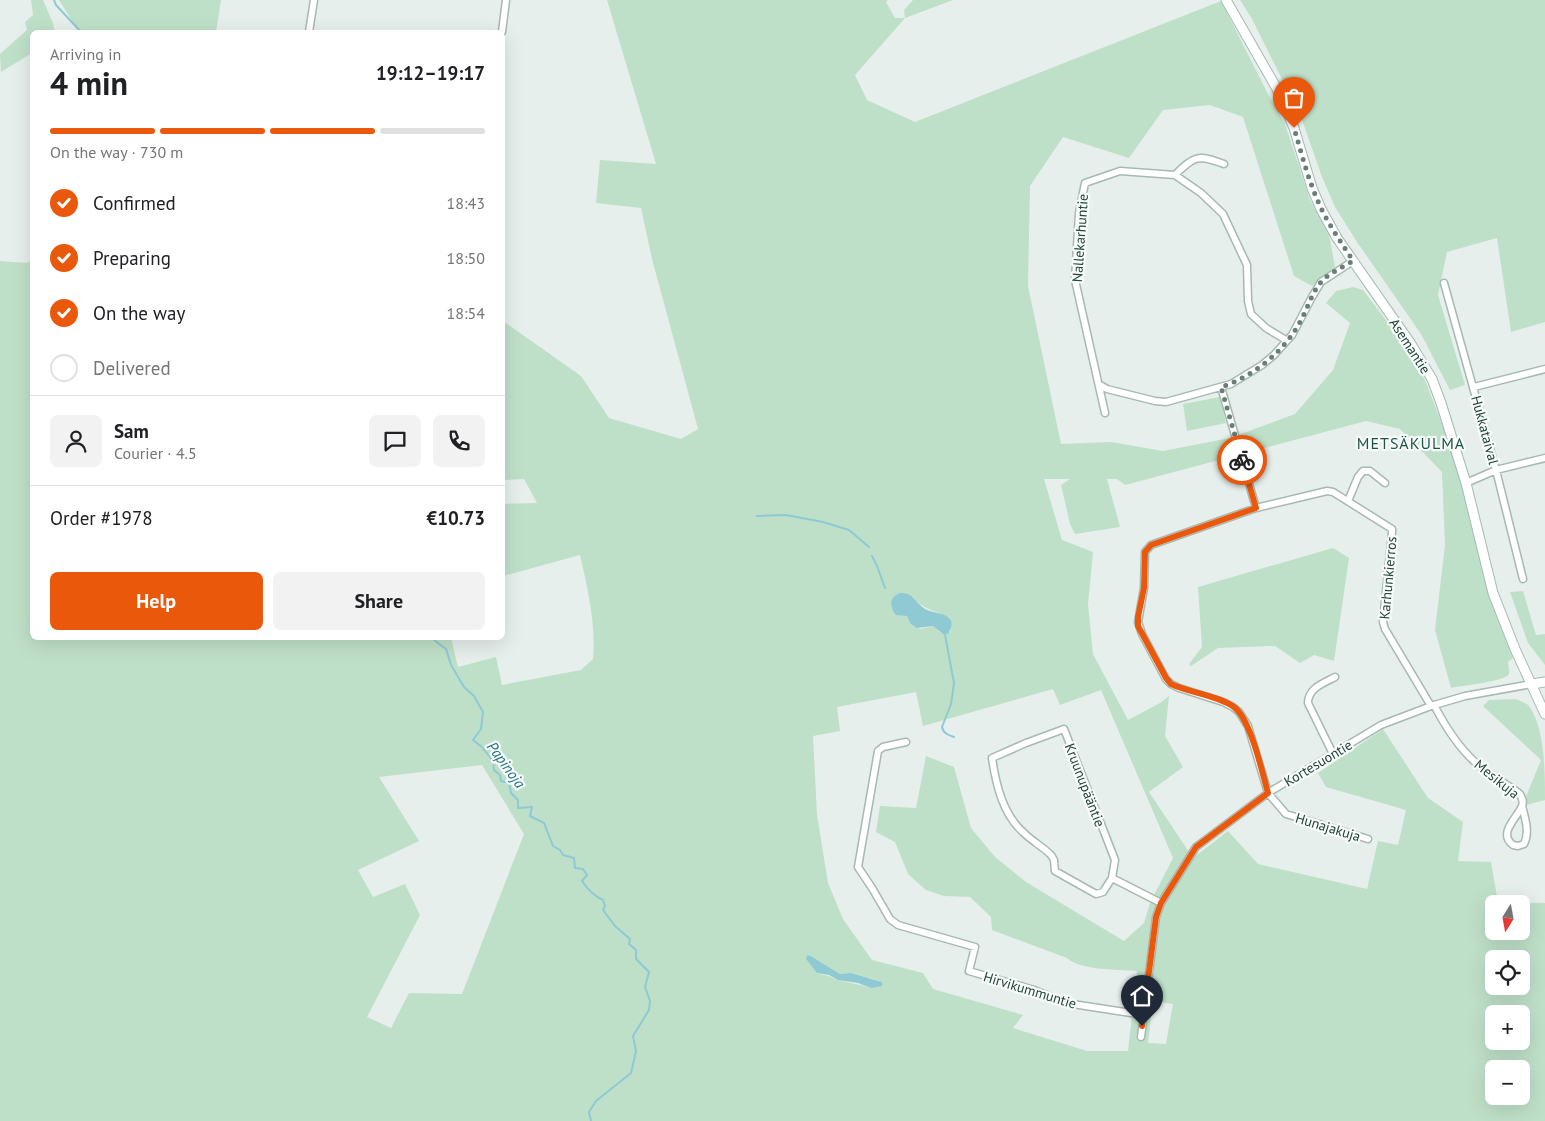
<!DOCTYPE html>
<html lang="en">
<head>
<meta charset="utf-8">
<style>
	:root { --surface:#fff; --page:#f2f2f2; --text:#202124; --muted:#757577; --line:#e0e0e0; --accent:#ea580c }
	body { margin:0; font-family:"PT Sans",sans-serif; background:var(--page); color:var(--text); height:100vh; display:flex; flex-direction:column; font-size:19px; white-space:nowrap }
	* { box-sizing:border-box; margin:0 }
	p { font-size:16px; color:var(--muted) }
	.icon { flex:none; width:28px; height:28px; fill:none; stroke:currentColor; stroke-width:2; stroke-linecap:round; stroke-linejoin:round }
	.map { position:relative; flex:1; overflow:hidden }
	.sheet { position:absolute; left:30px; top:30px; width:475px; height:610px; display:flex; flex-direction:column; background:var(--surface); border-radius:8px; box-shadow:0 5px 20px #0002 }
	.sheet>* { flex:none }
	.needle { width:32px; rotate:191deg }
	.tools { position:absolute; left:1485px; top:895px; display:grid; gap:10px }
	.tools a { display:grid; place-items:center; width:45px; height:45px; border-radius:8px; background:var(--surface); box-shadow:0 5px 20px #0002; font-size:25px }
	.pin { position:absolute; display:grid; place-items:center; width:42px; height:42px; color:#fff; margin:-51px -21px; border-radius:50% 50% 50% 0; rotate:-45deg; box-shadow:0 0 5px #0007 }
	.pin .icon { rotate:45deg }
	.courier { position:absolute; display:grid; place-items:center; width:50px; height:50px; margin:-25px; border:4px solid #ea580c; border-radius:50%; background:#fff; color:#222; box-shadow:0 1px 6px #0007 }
	.summary em { font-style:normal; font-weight:600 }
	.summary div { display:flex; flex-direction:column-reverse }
	.summary { display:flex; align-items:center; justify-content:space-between; height:85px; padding:0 20px }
	h1 { font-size:32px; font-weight:600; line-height:38px }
	.bar { display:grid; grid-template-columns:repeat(4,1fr); gap:8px 5px; align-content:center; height:60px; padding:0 20px }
	.bar i { height:6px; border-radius:4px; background:var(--line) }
	.bar .selected { background:var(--accent) }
	.bar p { grid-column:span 4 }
	.line { display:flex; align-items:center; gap:12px; padding:0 20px; border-top:1px solid var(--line) }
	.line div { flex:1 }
	.round { display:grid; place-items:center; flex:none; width:52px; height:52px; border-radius:8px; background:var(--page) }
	ol { padding:0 20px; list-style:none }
	li { display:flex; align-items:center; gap:15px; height:55px }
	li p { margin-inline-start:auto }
	li .icon { padding:5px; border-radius:50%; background:var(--accent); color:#fff; stroke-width:4 }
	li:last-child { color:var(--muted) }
	li i { width:28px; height:28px; border:2px solid var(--line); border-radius:50% }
	.action { display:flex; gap:10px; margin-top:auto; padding:10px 20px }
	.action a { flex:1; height:58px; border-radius:8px; background:var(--accent); color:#fff; font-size:20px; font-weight:600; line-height:58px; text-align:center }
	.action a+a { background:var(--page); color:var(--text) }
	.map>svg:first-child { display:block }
</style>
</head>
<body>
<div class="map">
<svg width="1545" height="1121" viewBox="0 0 1545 1121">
	<rect width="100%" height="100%" fill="#e6efeb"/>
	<path fill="#bfe0c8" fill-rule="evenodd" d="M 31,0 L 43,0 L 53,23 L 55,32 L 32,32 L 32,53 L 1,72 L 0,54 L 27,30 L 25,22 L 33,15 Z
		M 59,0 L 221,0 L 216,32 L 79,32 Z
		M 607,0 L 888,0 L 886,2 L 895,18 L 905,18 L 904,10 L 913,0 L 953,0 L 905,18 L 855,75 L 867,100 L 915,122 L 1221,1 L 1269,96 L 1285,124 L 1310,200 L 1329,234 L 1335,267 L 1312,286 L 1294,276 L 1243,117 L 1210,105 L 1163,110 L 1129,158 L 1063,137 L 1030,186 L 1028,286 L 1061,444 L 1111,442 L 1163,451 L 1230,438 L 1295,414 L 1333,370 L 1350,323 L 1326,303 L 1336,291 L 1353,287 L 1363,290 L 1395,332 L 1425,380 L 1443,427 L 1459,474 L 1488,590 L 1513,658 L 1508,662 C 1508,665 1510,671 1509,674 C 1507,681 1460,686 1451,688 L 1435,630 L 1445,545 L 1442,472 L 1400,429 L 1366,421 L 1125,485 L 1117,479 L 1107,479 L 1120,527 L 1075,534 L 1070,524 L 1061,485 L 1070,479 L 1044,479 L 1062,540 L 1093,552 L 1088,604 L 1093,654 L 1128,720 L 1160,703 L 1169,696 L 1165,736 L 1183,767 L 1149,792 L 1193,858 L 1228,831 L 1258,864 L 1367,889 L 1378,841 L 1398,845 L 1406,810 L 1326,787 L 1318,773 L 1383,729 L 1428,798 L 1463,822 L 1458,861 L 1491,862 L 1498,902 L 1545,903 L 1545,1121 L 0,1121 L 0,261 L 27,263 L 32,260 L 32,638 L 451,638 L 458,667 L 496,657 L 502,685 L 581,670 L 593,659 C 596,624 588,590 580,555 L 503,576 L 503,504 L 537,503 L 524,479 L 503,480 L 503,321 L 581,376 L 609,418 L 681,439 L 698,429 L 652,259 L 641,208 L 596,203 L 600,160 L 656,164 ZM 913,597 C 925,611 935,610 950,618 L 951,623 L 950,632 L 941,633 L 933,626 L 920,629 L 909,621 L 908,617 L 892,609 L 891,603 ZM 1053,689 L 1060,705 L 1101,690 L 1173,858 L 1150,903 L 1144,923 L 1124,941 L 1026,882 L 995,857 L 971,828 L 954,767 L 926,756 L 916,808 L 880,806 L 876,832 L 895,842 L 908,874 L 926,890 L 944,896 L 970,897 L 991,917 L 992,930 L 1067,958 C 1081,971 1118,969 1137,971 L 1128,1051 L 1087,1051 L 1013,1028 L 1023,1015 L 933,989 L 923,973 L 872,960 L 843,919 L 828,883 L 817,815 L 813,736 L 840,731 L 837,707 L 916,692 L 923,726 ZM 482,765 L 524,834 L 462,994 L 409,993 L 391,1028 L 367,1017 L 420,915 L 405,884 L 373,897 L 358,870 L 419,841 L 379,777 ZM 1494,904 L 1521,904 L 1521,931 L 1494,931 ZM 807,955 L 811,956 L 840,974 L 851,973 L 880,981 L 871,988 C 860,984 849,983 838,980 C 831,977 827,975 819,974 L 806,959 ZM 1494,959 L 1521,959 L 1521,986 L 1494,986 ZM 1153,1001 L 1173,1004 L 1166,1044 L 1148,1043 ZM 1494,1014 L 1521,1014 L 1521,1041 L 1494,1041 ZM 1494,1069 L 1521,1069 L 1521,1096 L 1494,1096 Z
		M 1240,0 L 1545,0 L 1545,322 L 1511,332 L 1497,238 L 1447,252 L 1438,295 L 1465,385 L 1450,390 L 1421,334 L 1357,242 L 1335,207 L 1322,177 L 1301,117 L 1252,19 Z
		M 1220,397 L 1226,423 L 1187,431 L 1183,404 Z
		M 1333,548 L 1349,558 L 1334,661 L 1314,655 L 1300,663 L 1275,646 L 1218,648 L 1191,666 L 1189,664 L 1202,647 L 1198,587 Z
		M 1523,591 L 1536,635 L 1545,634 L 1545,665 L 1528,643 L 1510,592 Z
		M 1516,699 C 1520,701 1527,703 1530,707 C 1545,731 1545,771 1545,800 L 1522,806 L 1541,760 L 1483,706 L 1489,700 Z"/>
	<path fill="#8ec9d4" d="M 900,593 C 913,592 915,602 925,609 C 936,615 961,612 948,634 L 943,634 L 933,626 L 917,628 L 910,623 L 907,616 L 896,615 C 889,607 889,597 900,593 Z
		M 807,955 L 811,956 L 840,974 L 851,973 L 882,982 L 882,986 L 871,988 L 858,983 L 838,980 L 829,975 L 817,973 L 806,959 Z"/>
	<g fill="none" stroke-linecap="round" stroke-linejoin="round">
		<path stroke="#8ec9d4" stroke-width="2" d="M 54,0 L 56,5 L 81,32
			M 757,516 L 786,515 L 823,522 L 849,530 L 869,547
			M 872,556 L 877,566 L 885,588
			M 945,635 L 954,683 L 951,704 L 942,727 C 943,733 948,735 954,737
			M 434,638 L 434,640 L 446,649 L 451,665 L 464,687 L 474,696 L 483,712 L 481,729 L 473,740 L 482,747 L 493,761 L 494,770 L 500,775 L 501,781 L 509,783 L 511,793 L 518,800 L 518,808 L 532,807 L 530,816 L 544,823 L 553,846 L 560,850 L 563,855 L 574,858 L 575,868 L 583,869 L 587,875 L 582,881 C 588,890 594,896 603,900 L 605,906 L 603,910 L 615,926 L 630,939 L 629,944 L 636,950 L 636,959 L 649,972 L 645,987 L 650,1001 L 649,1010 L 633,1036 L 636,1051 L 631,1073 L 596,1101 L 589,1112 L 591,1121"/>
		<defs>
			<path id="minor" d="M 309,32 L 314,0
				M 502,32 L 506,0
				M 1175,175 C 1194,156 1198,154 1224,164
				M 1444,283 L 1496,470 L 1523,579
				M 1100,385 L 1107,389 L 1155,401 L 1166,402 L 1231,384 L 1262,365 L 1274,355 L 1292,335 L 1312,297 L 1321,282 L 1353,261
				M 1221,387 L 1256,508
				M 1474,387 L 1545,369
				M 1105,413 L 1075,280 L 1079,213 L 1085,183 L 1120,171 L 1175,175 L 1201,193 L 1223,214 L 1247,265 L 1248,301 L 1251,314 L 1266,328 L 1286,340
				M 1466,483 L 1496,470 L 1545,458
				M 1348,501 L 1358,477 L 1363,471 L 1370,471 L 1385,483
				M 1434,705 C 1445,726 1457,746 1475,762 C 1488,775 1506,783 1520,794 C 1522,798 1524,802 1522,806 C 1518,817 1497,833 1513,845 L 1518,846 L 1524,844 C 1530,832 1525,818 1522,806
				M 906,742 L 883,747 L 878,751 L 858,867 L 872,888 L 890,919 L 898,925 L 975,947 L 969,971 L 1034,990 L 1066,1003 L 1144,1015
				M 1333,754 L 1308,703 C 1308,688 1324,683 1335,677
				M 1368,839 L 1286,814 L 1268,793 L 1248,726 L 1239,712 L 1233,707 L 1223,702 L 1179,688 L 1171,684 L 1166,679 L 1142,634 L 1138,622 L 1144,588 L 1145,552 L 1151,545 L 1256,508 L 1327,491 L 1333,492 L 1392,529 L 1392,533 L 1383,622 L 1385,629 L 1431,706
				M 1112,878 L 1103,892 L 1096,894 L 1055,871 L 1054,860 L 1051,855 C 1043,847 1032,841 1024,833 C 1003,815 996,785 992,758 L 1026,743 L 1064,729 L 1115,860 L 1112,878 L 1161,903
				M 1141,1037 L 1156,917 L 1161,903 L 1196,847 L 1268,793 L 1381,725 L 1431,706 L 1465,696 L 1532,684"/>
			<path id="secondary" d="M 1226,0 L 1277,89 L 1294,128 L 1312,188 L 1321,209 L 1337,238 L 1411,344 L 1432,379 L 1441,403 L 1466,483 L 1493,593 L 1515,649 L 1545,714
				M 1532,684 L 1545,682"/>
		</defs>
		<use href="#minor" stroke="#a8b8b2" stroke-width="9"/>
		<use href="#secondary" stroke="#a4bbb3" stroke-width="11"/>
		<use href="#minor" stroke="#fff" stroke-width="6"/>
		<use href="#secondary" stroke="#fff" stroke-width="9"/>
	</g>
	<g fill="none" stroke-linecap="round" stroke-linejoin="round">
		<path stroke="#687f78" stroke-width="5" stroke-dasharray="0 9" d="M 1242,460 L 1221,387 C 1253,377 1286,350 1301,320 C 1308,307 1312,293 1321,282 C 1329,273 1343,267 1353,261 C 1342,243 1330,227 1321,208 C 1309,183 1302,155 1294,128"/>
		<path stroke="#ea580c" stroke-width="6" d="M 1142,1026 L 1156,917 L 1161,903 L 1196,847 L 1268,793 C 1262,772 1251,720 1234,707 C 1217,695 1190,693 1171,684 L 1166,678 L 1138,626 L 1138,617 L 1144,588 L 1145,552 L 1151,545 L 1256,508 L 1242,460"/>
	</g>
	<g text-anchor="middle" stroke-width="4.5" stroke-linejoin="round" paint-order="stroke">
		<g font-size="14" fill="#24423a" stroke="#f7fbf9">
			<text transform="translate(1080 238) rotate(-86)" y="5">Nallekarhuntie</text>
			<text transform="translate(1410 346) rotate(57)" y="5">Asemantie</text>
			<text transform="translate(1485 430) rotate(75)" y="5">Hukkataival</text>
			<text transform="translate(1388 578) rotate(-85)" y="5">Karhunkierros</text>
			<text transform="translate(1318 763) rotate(-31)" y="5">Kortesuontie</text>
			<text transform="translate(1497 779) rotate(39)" y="5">Mesikuja</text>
			<text transform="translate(1085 785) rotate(69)" y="5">Kruunupääntie</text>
			<text transform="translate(1328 827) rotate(17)" y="5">Hunajakuja</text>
			<text transform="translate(1030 990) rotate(17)" y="5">Hirvikummuntie</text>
		</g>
		<g font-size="15" font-style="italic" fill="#1c6f80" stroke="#f7fbf9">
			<text transform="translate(506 765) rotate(54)" y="5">Papinoja</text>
		</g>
		<g font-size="16" letter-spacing="1" fill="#1f5548" stroke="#f7fbf9">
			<text x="1411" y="449">METSÄKULMA</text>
		</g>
	</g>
</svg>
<div class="tools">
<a><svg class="needle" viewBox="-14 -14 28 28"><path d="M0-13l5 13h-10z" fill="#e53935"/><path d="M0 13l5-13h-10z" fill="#757577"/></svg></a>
<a><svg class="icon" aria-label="locate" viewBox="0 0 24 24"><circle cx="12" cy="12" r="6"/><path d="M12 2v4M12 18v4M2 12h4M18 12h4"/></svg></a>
<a>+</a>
<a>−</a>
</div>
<div class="pin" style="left:1294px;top:128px;background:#ea580c"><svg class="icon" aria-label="bag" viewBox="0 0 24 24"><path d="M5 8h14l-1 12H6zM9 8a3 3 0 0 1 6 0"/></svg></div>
<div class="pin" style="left:1142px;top:1026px;background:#1f2937"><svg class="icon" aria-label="home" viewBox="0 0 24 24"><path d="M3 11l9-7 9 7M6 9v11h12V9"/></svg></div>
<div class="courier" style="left:1242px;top:460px"><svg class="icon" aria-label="bike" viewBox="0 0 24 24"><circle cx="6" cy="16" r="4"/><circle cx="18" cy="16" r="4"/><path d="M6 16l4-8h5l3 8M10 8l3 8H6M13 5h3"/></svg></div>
<section class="sheet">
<div class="summary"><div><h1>4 min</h1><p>Arriving in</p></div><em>19:12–19:17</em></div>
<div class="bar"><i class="selected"></i><i class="selected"></i><i class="selected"></i><i></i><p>On the way · 730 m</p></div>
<ol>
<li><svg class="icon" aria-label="check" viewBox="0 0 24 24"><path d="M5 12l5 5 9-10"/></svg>Confirmed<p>18:43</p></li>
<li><svg class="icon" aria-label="check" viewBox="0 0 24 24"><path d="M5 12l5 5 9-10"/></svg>Preparing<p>18:50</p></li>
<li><svg class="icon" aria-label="check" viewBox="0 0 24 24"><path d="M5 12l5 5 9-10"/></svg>On the way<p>18:54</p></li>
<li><i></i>Delivered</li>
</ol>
<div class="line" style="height:90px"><a class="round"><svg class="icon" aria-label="person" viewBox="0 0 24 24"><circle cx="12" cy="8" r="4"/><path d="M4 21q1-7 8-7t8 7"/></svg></a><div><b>Sam</b><p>Courier · 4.5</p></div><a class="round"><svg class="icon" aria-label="chat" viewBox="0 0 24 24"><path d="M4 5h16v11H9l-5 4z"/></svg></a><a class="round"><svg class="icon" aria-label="phone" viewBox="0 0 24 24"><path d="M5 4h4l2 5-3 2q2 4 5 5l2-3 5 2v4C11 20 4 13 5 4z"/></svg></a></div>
<div class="line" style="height:65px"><div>Order #1978</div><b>€10.73</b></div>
<div class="action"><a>Help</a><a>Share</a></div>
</section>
</div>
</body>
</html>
